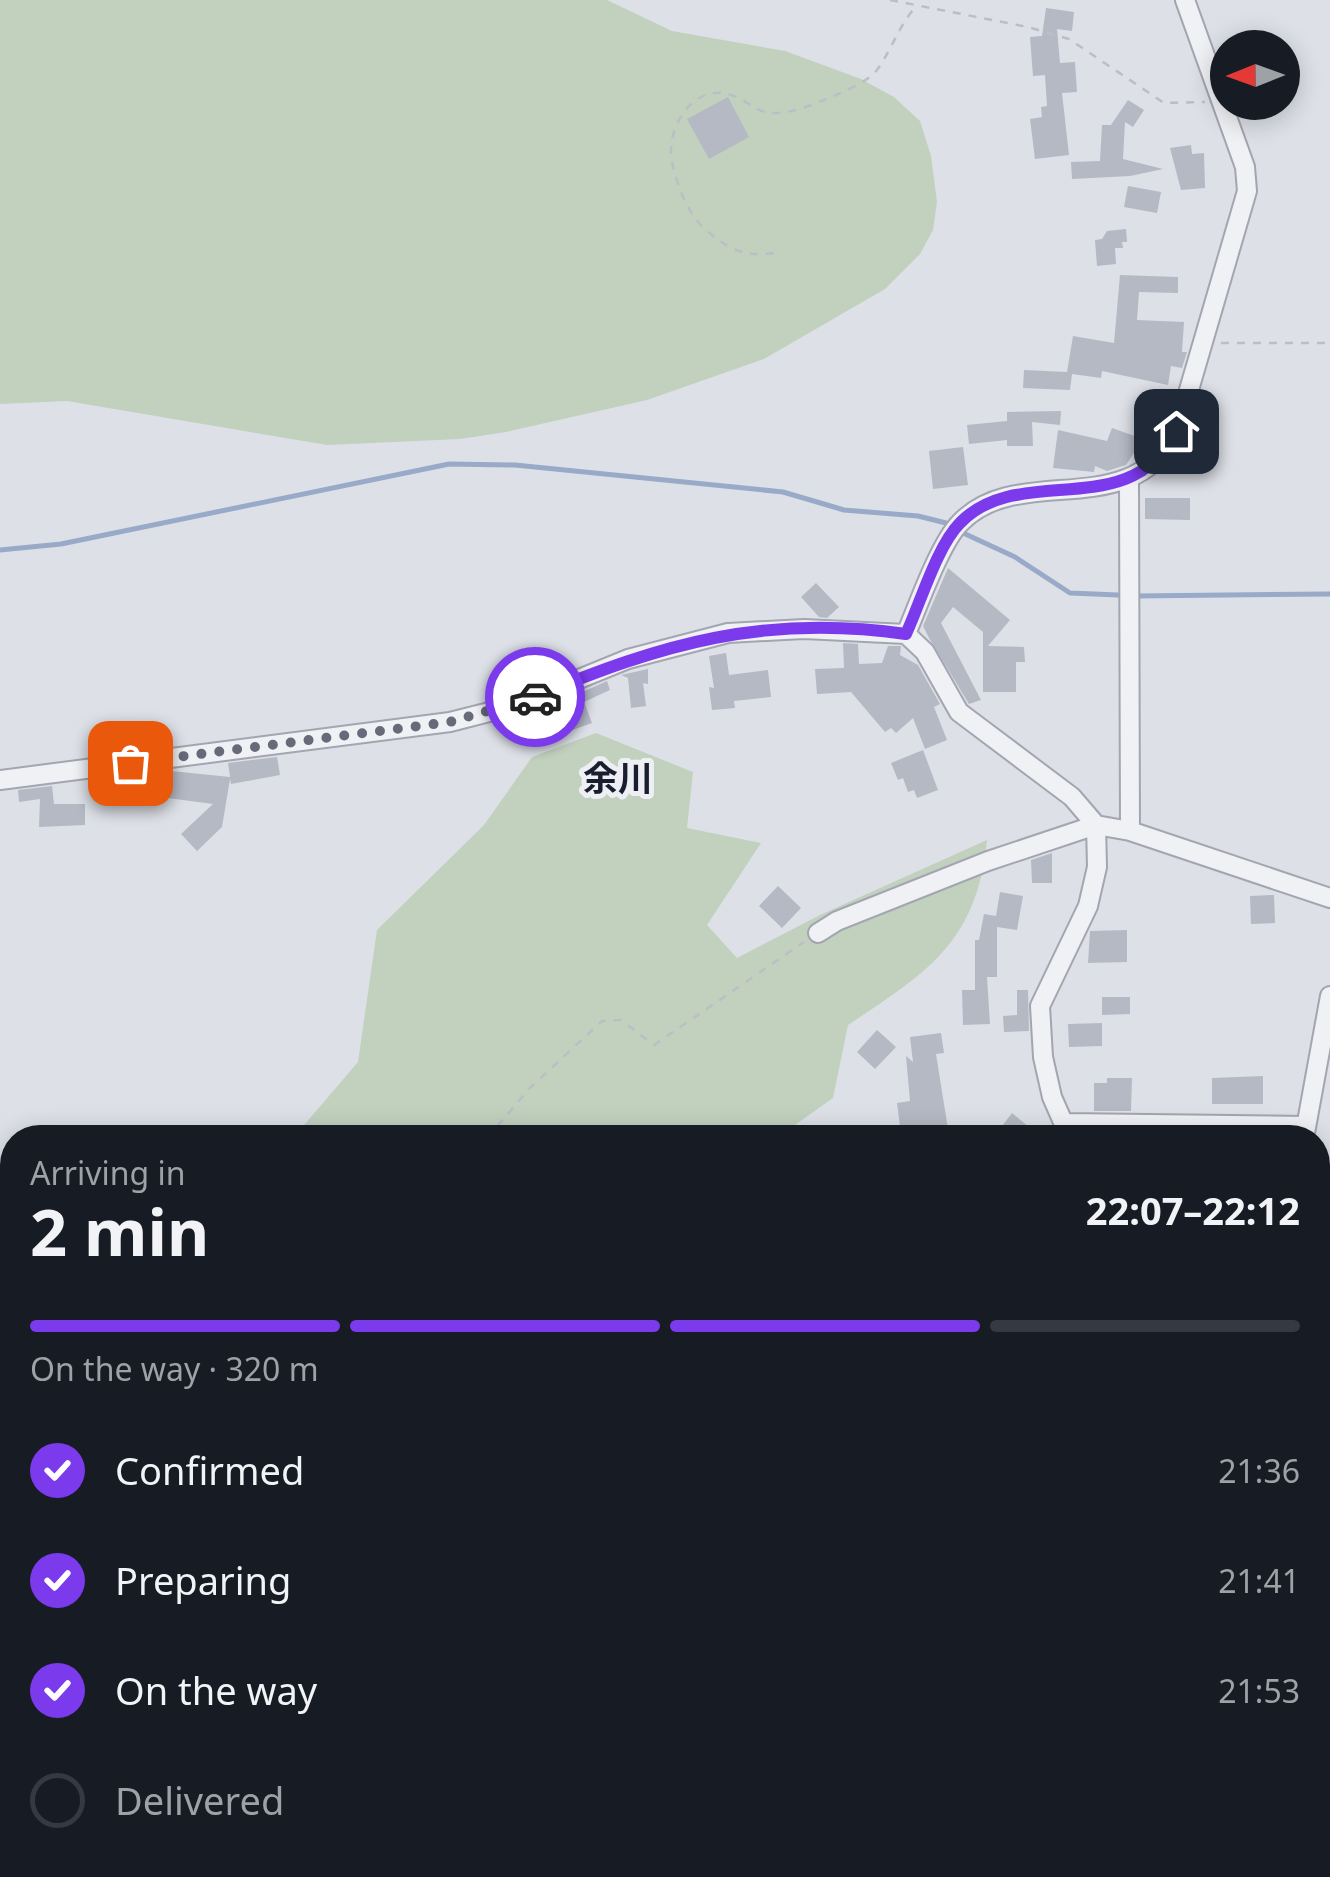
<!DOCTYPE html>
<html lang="en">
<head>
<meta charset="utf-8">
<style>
	:root { --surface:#171b24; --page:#242831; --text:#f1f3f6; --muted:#9ea1a6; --line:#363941; --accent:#7c3aed }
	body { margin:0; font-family:"Noto Sans","Noto Sans JP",sans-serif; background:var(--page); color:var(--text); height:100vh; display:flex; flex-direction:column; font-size:38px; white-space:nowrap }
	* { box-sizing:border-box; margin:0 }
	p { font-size:32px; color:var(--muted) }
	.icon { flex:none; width:55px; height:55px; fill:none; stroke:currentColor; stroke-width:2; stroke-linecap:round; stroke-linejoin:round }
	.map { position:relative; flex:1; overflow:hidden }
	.sheet { position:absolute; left:0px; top:1125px; width:1330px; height:752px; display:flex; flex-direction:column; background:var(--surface); border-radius:40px 40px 0 0; box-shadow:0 5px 25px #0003 }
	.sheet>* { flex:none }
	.needle { width:65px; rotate:269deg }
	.tools { position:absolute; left:1210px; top:30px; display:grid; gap:20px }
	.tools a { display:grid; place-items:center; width:90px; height:90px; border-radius:50%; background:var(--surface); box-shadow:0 5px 25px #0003; font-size:50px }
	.pin { position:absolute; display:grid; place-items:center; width:85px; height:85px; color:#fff; margin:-42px; border-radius:20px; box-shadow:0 5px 15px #0006 }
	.courier { position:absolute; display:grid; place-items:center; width:100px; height:100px; margin:-50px; border:8px solid #7c3aed; border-radius:50%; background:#fff; color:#222; box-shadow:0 2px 12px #0007 }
	.head em { font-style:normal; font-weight:700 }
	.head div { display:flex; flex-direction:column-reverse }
	.head { display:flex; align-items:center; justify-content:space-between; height:170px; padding:0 30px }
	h1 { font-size:65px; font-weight:700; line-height:75px }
	.bar { display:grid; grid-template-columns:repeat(4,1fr); gap:15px 10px; align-content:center; height:120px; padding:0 30px }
	.bar i { height:12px; border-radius:8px; background:var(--line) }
	.bar .active { background:var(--accent) }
	.bar p { grid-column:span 4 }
	ol { padding:0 30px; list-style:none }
	li { display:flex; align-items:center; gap:30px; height:110px }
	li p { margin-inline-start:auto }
	li .icon { padding:10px; border-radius:50%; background:var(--accent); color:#fff; stroke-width:4 }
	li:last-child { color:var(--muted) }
	li i { width:55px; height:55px; border:5px solid var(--line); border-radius:50% }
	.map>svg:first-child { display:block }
</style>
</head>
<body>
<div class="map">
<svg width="1330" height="1877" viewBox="0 0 1330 1877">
	<rect width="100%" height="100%" fill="#dde0e7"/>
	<path fill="#c1d1be" d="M 0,0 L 607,0 L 672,31 L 785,51 L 861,79 L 894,97 L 920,121 L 931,156 L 937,202 L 933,230 L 920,254 L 885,289 L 764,359 L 647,400 L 506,432 L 460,439 L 327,445 L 67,401 L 0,404 Z
		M 596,733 L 693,772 L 687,828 L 761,843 L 707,925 L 737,958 L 820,915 L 987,840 C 977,942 928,972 848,1025 L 833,1098 L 778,1137 L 293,1138 L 358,1062 L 377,930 L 484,825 L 532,757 Z
		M 12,1369 L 12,1671 L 0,1655 L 0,1372 Z
		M 1318,1815 L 1330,1817 L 1330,1877 L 1082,1877 L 1110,1865 L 1318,1865 Z
		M 499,1865 L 883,1865 L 893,1877 L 486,1877 Z"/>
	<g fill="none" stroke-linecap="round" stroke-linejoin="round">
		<path stroke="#98aac8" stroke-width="5" d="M 961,532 L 1015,557 L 1070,593 L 1118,595
			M 0,550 L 61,544 L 449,464 L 515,465 L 783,492 L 844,510 L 918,516 L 946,523
			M 1135,596 L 1330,594"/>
	</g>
	<path fill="#b4b9c4" d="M 1046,8 L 1074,12 L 1072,31 L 1057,29 L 1060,63 L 1075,62 L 1077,92 L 1062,93 L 1069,155 L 1035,159 L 1030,119 L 1042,117 L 1041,107 L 1047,106 L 1045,75 L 1033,76 L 1030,37 L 1042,36 Z
		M 728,97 L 749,137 L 709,159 L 687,119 Z
		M 1128,100 L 1144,110 L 1133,127 L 1125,122 L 1123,159 L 1163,169 L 1130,176 L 1072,179 L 1071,162 L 1100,161 L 1102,125 L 1111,125 Z
		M 1191,145 L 1192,154 L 1204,153 L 1205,188 L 1181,190 L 1170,148 Z
		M 1128,186 L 1161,192 L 1157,213 L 1124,207 Z
		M 1126,229 L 1127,242 L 1122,242 L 1123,248 L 1115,248 L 1116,264 L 1097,266 L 1095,240 L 1102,239 L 1107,231 Z
		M 1120,275 L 1178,277 L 1178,293 L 1139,292 L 1137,320 L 1184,322 L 1182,352 L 1187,352 L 1182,368 L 1171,366 L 1168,385 L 1102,371 L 1101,378 L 1072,374 L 1070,390 L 1023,388 L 1024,370 L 1067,372 L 1073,336 L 1114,343 Z
		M 1061,411 L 1060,425 L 1032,422 L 1033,446 L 1007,446 L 1007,440 L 969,444 L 967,425 L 1007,421 L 1007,412 Z
		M 1112,428 L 1143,439 L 1126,465 L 1107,471 L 1095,466 L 1094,472 L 1053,468 L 1058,430 L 1107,441 Z
		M 963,447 L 968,485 L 933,489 L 929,451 Z
		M 1145,498 L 1190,498 L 1190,520 L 1145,519 Z
		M 948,568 L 1010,620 L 988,646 L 1024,647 L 1025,662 L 1016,662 L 1016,692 L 983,692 L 983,632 L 953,607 L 941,623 L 981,700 L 969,704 L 929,638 L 923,626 Z
		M 816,583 L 839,607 L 827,618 L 819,617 L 801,597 Z
		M 843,643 L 858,644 L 859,664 L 882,663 L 888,646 L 901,646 L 900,655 L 918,665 L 940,704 L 934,707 L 947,740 L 925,749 L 913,718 L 896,733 L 891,728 L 885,732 L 851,692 L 817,694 L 815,669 L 844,668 Z
		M 726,653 L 729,675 L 768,670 L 771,697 L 734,701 L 735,708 L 712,710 L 709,687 L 714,688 L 709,656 Z
		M 648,669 L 648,684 L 643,683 L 646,706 L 631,708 L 628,678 L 621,675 Z
		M 607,681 L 610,690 L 584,702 L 592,723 L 567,732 L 561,716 L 555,718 L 551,706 Z
		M 923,750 L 938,790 L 917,798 L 914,790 L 908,792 L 903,778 L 898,780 L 891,763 Z
		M 277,757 L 280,775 L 231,784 L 230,779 L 222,827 L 197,851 L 181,834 L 213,804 L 168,798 L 171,771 L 230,777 L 228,763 Z
		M 52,786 L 54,804 L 85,804 L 85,825 L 39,827 L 40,799 L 19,802 L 18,790 Z
		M 1052,853 L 1052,883 L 1032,883 L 1031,860 Z
		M 778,886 L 801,908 L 782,928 L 759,906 Z
		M 1000,892 L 1023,896 L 1017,930 L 997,927 L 997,977 L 987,977 L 990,1024 L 963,1025 L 962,990 L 975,990 L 975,940 L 979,940 L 984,914 L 996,916 Z
		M 1274,895 L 1275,923 L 1251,924 L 1250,896 Z
		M 1127,930 L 1127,962 L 1088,963 L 1090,931 Z
		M 1017,990 L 1028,990 L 1029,1031 L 1004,1032 L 1003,1016 L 1017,1015 Z
		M 1102,997 L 1130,997 L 1130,1014 L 1102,1015 Z
		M 1102,1023 L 1102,1046 L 1069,1047 L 1068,1024 Z
		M 877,1030 L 896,1047 L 875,1069 L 857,1052 Z
		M 941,1033 L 944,1053 L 936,1054 L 948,1129 L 911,1135 L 909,1125 L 900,1126 L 897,1103 L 910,1101 L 906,1056 L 913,1062 L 910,1037 Z
		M 1263,1076 L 1263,1104 L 1212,1104 L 1212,1078 Z
		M 1107,1078 L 1132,1078 L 1131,1111 L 1094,1111 L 1094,1083 L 1107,1083 Z
		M 1012,1113 L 1042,1138 L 993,1138 Z
		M 1318,1570 L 1330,1598 L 1330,1626 L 1318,1632 Z"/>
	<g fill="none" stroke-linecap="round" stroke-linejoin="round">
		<defs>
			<path id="minor" d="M 1129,480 L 1130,831
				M 906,634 C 918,606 940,543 960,523 C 1019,461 1131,525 1177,431 L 1247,191 L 1245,167 L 1185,0
				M 0,780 L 450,722 L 513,706 L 628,659 L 728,633 L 804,629 L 906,634 L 925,652 L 959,712 L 1072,797 L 1096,825 L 1097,867 L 1088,906 L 1040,1006 L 1043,1057 L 1052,1097 L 1070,1138
				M 818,933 L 837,921 L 988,861 L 1096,825 L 1130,831 L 1330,898
				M 1064,1123 L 1306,1126
				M 1305,1133 L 1330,996
				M 1318,1388 L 1330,1390
				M 1318,1555 L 1330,1554
				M 935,1865 L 939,1877
				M 1009,1877 L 1013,1865"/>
		</defs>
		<use href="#minor" stroke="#a3a6b1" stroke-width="22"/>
		<path stroke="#bcbec5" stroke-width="2.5" stroke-dasharray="8 8" stroke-linecap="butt" d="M 890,0 L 1028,27 L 1069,39 L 1164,103 L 1205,102
			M 774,253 C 743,257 728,249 705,229 C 687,213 677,185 672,162 C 665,130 692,82 731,95 C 743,98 753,109 765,112 C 783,116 808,107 824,100 C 839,94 868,82 877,70 C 892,49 898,27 917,5
			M 1221,343 L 1330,343
			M 487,1138 L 530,1088 L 602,1021 L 621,1020 L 654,1045 L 804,942
			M 0,1621 L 12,1610
			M 165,1877 L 166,1865"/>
		<use href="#minor" stroke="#f0f1f5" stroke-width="18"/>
	</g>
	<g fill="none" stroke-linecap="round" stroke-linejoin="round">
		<path stroke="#676b79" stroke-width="10" stroke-dasharray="0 18" d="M 130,763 L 450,722 L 535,697"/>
		<path stroke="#7c3aed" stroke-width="12" d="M 535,697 C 663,643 765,614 906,634 C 920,604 937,546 960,523 C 1019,461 1131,525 1176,431"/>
	</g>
	<g text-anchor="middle" stroke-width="10" stroke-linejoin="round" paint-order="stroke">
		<g font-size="35" font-weight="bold" fill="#191e2e" stroke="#edeff5">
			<text x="618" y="791">余川</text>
		</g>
	</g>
</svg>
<div class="tools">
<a><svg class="needle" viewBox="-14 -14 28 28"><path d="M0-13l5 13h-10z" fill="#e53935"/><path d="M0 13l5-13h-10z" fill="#9ea1a6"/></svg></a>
</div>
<div class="pin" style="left:130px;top:763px;background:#ea580c"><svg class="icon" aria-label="bag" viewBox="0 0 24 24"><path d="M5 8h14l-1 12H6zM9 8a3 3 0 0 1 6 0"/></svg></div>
<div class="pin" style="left:1176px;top:431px;background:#1f2937"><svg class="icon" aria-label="home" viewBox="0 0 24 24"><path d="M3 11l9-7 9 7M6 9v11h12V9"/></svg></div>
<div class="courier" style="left:535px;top:697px"><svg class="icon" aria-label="car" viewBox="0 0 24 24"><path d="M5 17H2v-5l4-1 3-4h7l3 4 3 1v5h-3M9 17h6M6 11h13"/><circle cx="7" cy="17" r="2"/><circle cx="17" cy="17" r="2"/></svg></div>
<section class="sheet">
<div class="head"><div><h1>2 min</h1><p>Arriving in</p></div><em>22:07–22:12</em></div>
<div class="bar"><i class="active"></i><i class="active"></i><i class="active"></i><i></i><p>On the way · 320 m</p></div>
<ol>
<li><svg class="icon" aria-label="check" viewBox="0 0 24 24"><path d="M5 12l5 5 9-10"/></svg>Confirmed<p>21:36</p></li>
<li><svg class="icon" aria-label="check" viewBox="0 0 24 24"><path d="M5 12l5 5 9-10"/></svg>Preparing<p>21:41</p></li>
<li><svg class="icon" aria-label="check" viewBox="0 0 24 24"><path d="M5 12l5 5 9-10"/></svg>On the way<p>21:53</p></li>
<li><i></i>Delivered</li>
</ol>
</section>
</div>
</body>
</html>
